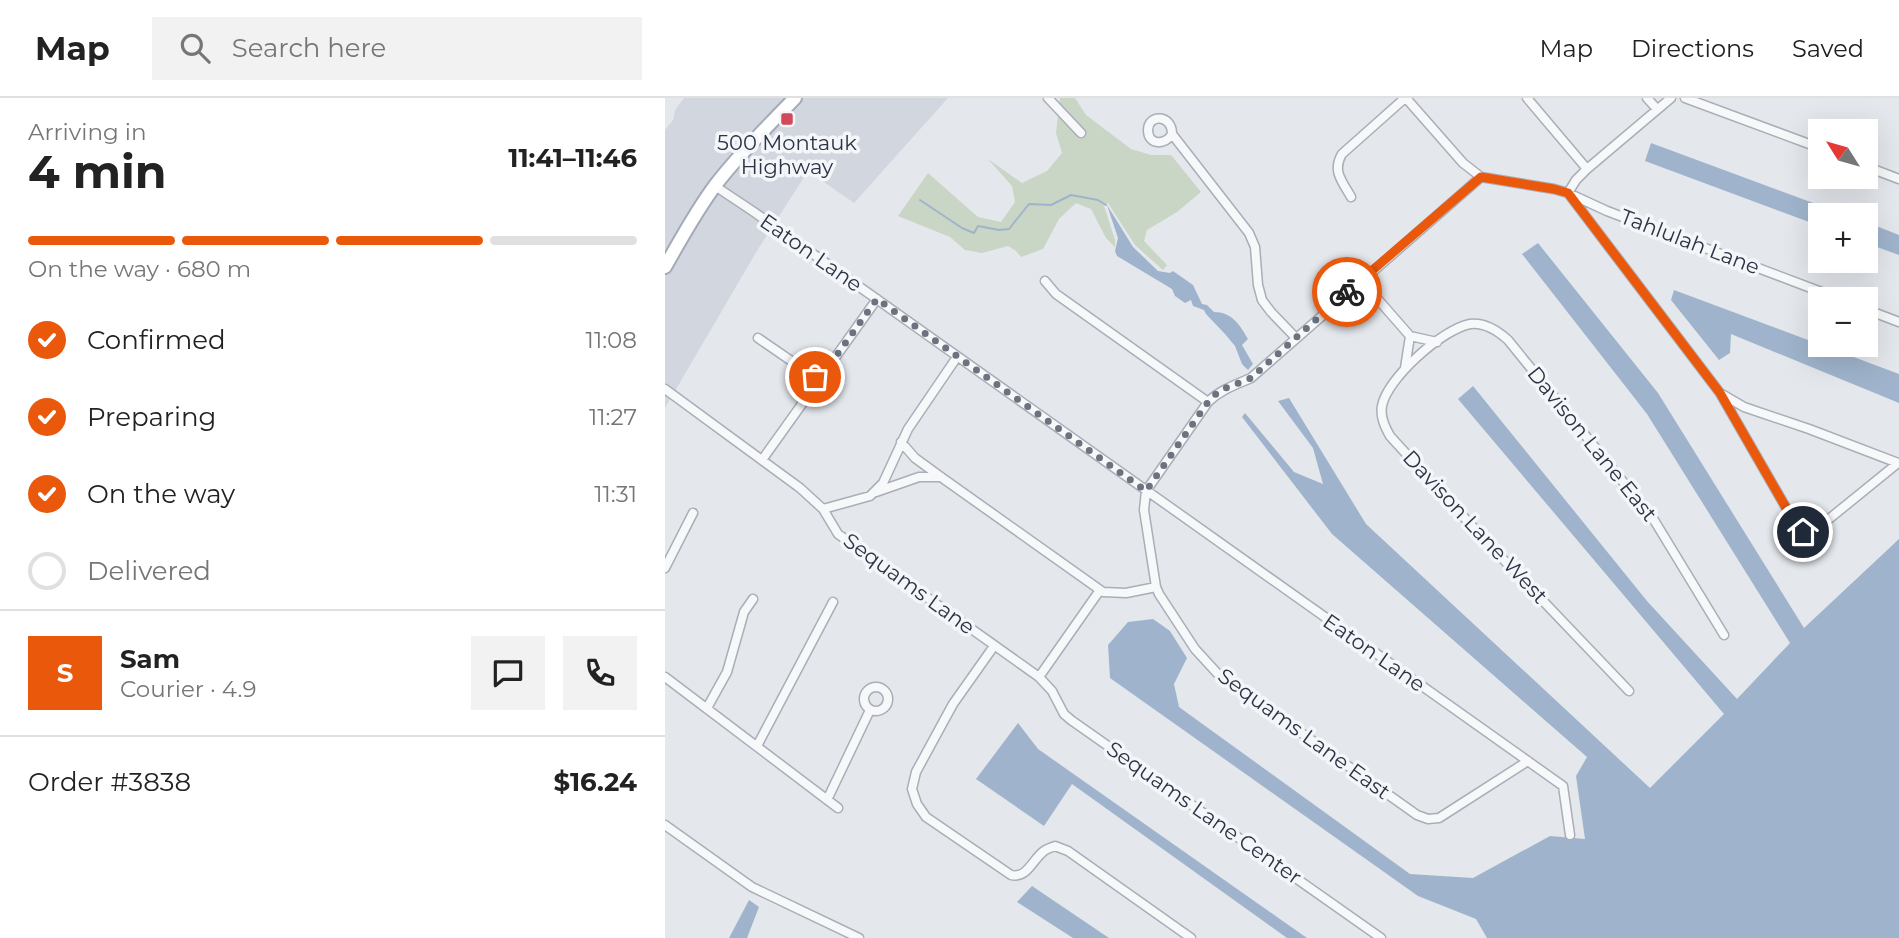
<!DOCTYPE html>
<html lang="en">
<head>
<meta charset="utf-8">
<style>
	:root { --surface:#fff; --page:#f2f2f2; --text:#222; --muted:#767676; --line:#e0e0e0; --accent:#ea580c }
	body { margin:0; font-family:Montserrat,sans-serif; background:var(--page); color:var(--text); height:100vh; display:flex; flex-direction:column; font-size:26px; white-space:nowrap }
	* { box-sizing:border-box; margin:0 }
	p { font-size:23px; color:var(--muted) }
	.icon { flex:none; width:38px; height:38px; fill:none; stroke:currentColor; stroke-width:2; stroke-linecap:round; stroke-linejoin:round }
	.map { position:relative; flex:1; overflow:hidden }
	.panel { display:flex; flex-direction:column; background:var(--surface); width:665px }
	.panel>* { flex:none }
	.needle { width:46px; rotate:307deg }
	.buttons { position:absolute; left:1143px; top:21px; display:grid; gap:14px }
	.buttons a { display:grid; place-items:center; width:70px; height:70px; border-radius:0px; background:var(--surface); box-shadow:0 7px 28px #0002; font-size:35px }
	.pin { position:absolute; display:grid; place-items:center; width:60px; height:60px; color:#fff; margin:-30px; border:4px solid #fff; border-radius:50%; box-shadow:0 2px 7px #0007 }
	.courier { position:absolute; display:grid; place-items:center; width:70px; height:70px; margin:-35px; border:5px solid #ea580c; border-radius:50%; background:#fff; color:#222; box-shadow:0 2px 9px #0007 }
	.headline em { font-style:normal; font-weight:700 }
	.headline div { display:flex; flex-direction:column-reverse }
	.headline { display:flex; align-items:center; justify-content:space-between; height:119px; padding:0 28px }
	h1 { font-size:46px; font-weight:700; line-height:52px }
	.bar { display:grid; grid-template-columns:repeat(4,1fr); gap:10px 7px; align-content:center; height:84px; padding:0 28px }
	.bar i { height:9px; border-radius:5px; background:var(--line) }
	.bar .selected { background:var(--accent) }
	.bar p { grid-column:span 4 }
	.line { display:flex; align-items:center; gap:18px; padding:0 28px; border-top:2px solid var(--line) }
	.line div { flex:1 }
	.round { display:grid; place-items:center; flex:none; width:74px; height:74px; border-radius:0px; background:var(--page) }
	ol { padding:0 28px; list-style:none }
	li { display:flex; align-items:center; gap:21px; height:77px }
	li p { margin-inline-start:auto }
	li .icon { padding:7px; border-radius:50%; background:var(--accent); color:#fff; stroke-width:4 }
	li:last-child { color:var(--muted) }
	li i { width:38px; height:38px; border:4px solid var(--line); border-radius:50% }
	header { display:flex; align-items:center; gap:42px; box-sizing:border-box; height:98px; padding:0 35px; background:var(--surface); border-bottom:2px solid var(--line) }
	header strong { font-size:33px }
	nav { display:flex; gap:38px; margin-inline-start:auto; font-size:24px }
	.search { width:490px; height:63px; background:var(--page); display:flex; align-items:center; gap:18px; box-sizing:border-box; padding:0 24px; border-radius:0px; color:var(--muted); font-size:26px }
	main { display:flex; flex:1; min-height:0 }
	.map>svg:first-child { display:block }
</style>
</head>
<body>
<header>
<strong>Map</strong>
<div class="search"><svg class="icon" aria-label="search" viewBox="0 0 24 24"><circle cx="10" cy="10" r="6"/><path d="M15 15l6 6"/></svg>Search here</div>
<nav><a>Map</a><a>Directions</a><a>Saved</a></nav>
</header>
<main>
<section class="panel">
<div class="headline"><div><h1>4 min</h1><p>Arriving in</p></div><em>11:41–11:46</em></div>
<div class="bar"><i class="selected"></i><i class="selected"></i><i class="selected"></i><i></i><p>On the way · 680 m</p></div>
<ol>
<li><svg class="icon" aria-label="check" viewBox="0 0 24 24"><path d="M5 12l5 5 9-10"/></svg>Confirmed<p>11:08</p></li>
<li><svg class="icon" aria-label="check" viewBox="0 0 24 24"><path d="M5 12l5 5 9-10"/></svg>Preparing<p>11:27</p></li>
<li><svg class="icon" aria-label="check" viewBox="0 0 24 24"><path d="M5 12l5 5 9-10"/></svg>On the way<p>11:31</p></li>
<li><i></i>Delivered</li>
</ol>
<div class="line" style="height:126px"><b class="round" style="background:var(--accent);color:#fff">S</b><div><b>Sam</b><p>Courier · 4.9</p></div><a class="round"><svg class="icon" aria-label="chat" viewBox="0 0 24 24"><path d="M4 5h16v11H9l-5 4z"/></svg></a><a class="round"><svg class="icon" aria-label="phone" viewBox="0 0 24 24"><path d="M5 4h4l2 5-3 2q2 4 5 5l2-3 5 2v4C11 20 4 13 5 4z"/></svg></a></div>
<div class="line" style="height:91px"><div>Order #3838</div><b>$16.24</b></div>
</section>
<div class="map">
<svg width="1234" height="840" viewBox="0 0 1234 840">
	<rect width="100%" height="100%" fill="#e4e7ec"/>
	<path fill="#d2d6de" d="M 19,0 L 283,0 L 189,105 L 143,73 L 93,151 L 0,310 L 0,32 L 8,22 L 10,12 Z"/>
	<path fill="#c9d6c5" d="M 395,0 L 410,0 L 421,17 L 466,51 L 486,57 L 506,57 L 536,94 L 512,114 L 482,132 L 479,143 L 502,167 L 498,172 L 470,147 L 443,105 L 439,108 L 450,142 L 450,149 L 441,140 L 426,111 L 411,105 L 394,121 L 378,151 L 356,159 L 351,153 L 343,148 L 317,155 L 300,152 L 285,139 L 233,118 L 263,75 L 313,119 L 336,124 L 350,104 L 347,88 L 323,61 L 357,85 L 382,73 L 397,55 L 391,35 Z"/>
	<path fill="#9fb4cc" d="M 986,45 L 1181,117 L 1155,117 L 1155,128 L 980,63 Z
		M 442,107 L 468,149 L 493,173 L 505,175 L 508,173 L 528,187 L 537,206 L 542,207 L 549,214 C 567,214 575,227 583,241 L 577,247 L 588,266 L 583,272 L 577,266 L 570,248 L 560,236 L 541,216 L 539,212 L 528,208 L 526,202 L 520,205 L 510,198 L 507,191 L 452,158 L 450,153 L 453,140 Z
		M 1201,124 L 1234,137 L 1234,157 L 1201,145 Z
		M 873,145 L 993,295 L 1139,530 L 1234,441 L 1234,840 L 822,840 L 811,821 L 753,798 L 445,580 L 443,547 L 463,524 L 488,521 L 505,533 L 522,560 L 509,586 L 514,609 L 745,776 L 808,780 L 885,738 L 920,741 L 911,678 L 922,659 L 667,436 L 577,319 L 580,315 L 629,374 L 658,386 L 648,350 L 613,303 L 624,300 L 701,426 L 985,690 L 1059,616 L 793,301 L 808,288 L 982,503 L 1072,601 L 1125,545 L 982,316 L 857,156 Z
		M 1009,192 L 1234,276 L 1234,305 L 1066,236 L 1065,255 L 1054,262 L 1006,202 Z
		M 353,625 L 373,651 L 642,840 L 622,840 L 407,686 L 379,728 L 311,681 Z
		M 367,788 L 444,840 L 408,840 L 352,804 Z
		M 84,802 L 94,809 L 82,840 L 64,840 Z"/>
	<g fill="none" stroke-linecap="round" stroke-linejoin="round">
		<path stroke="#9fb4cc" stroke-width="2" d="M 255,102 L 297,130 L 309,135 L 313,128 L 334,132 L 344,131 L 364,106 L 386,107 L 406,97 L 433,102 L 441,107"/>
		<defs>
			<path id="street" d="M 383,0 L 416,35
				M 741,0 L 798,65 L 816,79 L 889,91 L 903,95 L 942,113 L 1175,201
				M 862,0 L 922,71
				M 982,0 L 992,11
				M 1006,0 L 922,71 L 911,82 L 903,95 L 1055,295
				M 1020,0 L 1155,50
				M 507,36 C 501,47 483,48 483,32 C 483,16 507,16 507,36 L 584,135 L 590,149 L 593,187 L 597,202 L 606,214 L 631,240
				M 1200,68 L 1234,81
				M 816,79 L 586,280 C 570,287 555,292 543,304 L 481,393 L 479,412 L 491,489 L 494,496 L 530,551 L 552,575 L 752,717 L 763,721 L 774,720 L 863,663
				M 50,88 L 89,114 L 898,688 L 905,737
				M 686,99 C 677,83 667,73 677,56 L 740,0
				M 696,182 L 745,238 L 740,270
				M 380,183 L 391,196 L 543,304
				M 1200,211 L 1234,224
				M 745,238 L 772,244
				M 93,240 L 154,282
				M 0,291 L 135,390 L 158,411 L 173,436 L 374,579 L 387,593 L 399,616 L 406,622 L 716,840
				M 1055,295 L 1079,309 L 1144,331 L 1233,365 L 1143,438 L 1131,427 Z
				M 236,344 L 250,360 L 276,379 L 438,494 L 461,495 L 491,489
				M 97,362 L 212,201
				M 211,394 L 254,379 L 276,379
				M 158,411 L 205,398 L 218,385 L 243,331 L 292,259
				M 0,470 L 28,415
				M 329,548 L 288,606 L 251,674 L 247,691 L 252,706 L 261,719 L 346,777 C 362,781 367,762 379,753 C 381,751 388,749 390,748 L 403,753 L 526,840
				M 0,579 L 173,710
				M 374,579 L 435,492
				M199 601a12 12 0 1 1 24 0a12 12 0 1 1-24 0Z
				M 964,593 L 817,439 L 725,338 C 720,329 715,319 717,308 C 722,280 778,231 805,226 C 820,224 833,233 843,242 L 989,422 L 1059,537
				M 42,610 L 62,574 L 79,514 L 88,501
				M 92,648 L 168,504
				M 162,702 L 205,612
				M 0,727 L 87,789 L 194,840"/>
			<path id="primary" d="M 0,169 C 16,141 32,111 52,85 C 75,55 103,28 130,0"/>
		</defs>
		<use href="#street" stroke="#a9aeb7" stroke-width="11"/>
		<use href="#primary" stroke="#a3abb8" stroke-width="16"/>
		<use href="#street" stroke="#f7f8fa" stroke-width="8"/>
		<use href="#primary" stroke="#fff" stroke-width="12"/>
	</g>
	<g fill="none" stroke-linecap="round" stroke-linejoin="round">
		<path stroke="#6c737f" stroke-width="7" stroke-dasharray="0 12.6" d="M 150,279 L 154,282 L 212,201 L 481,393 L 543,304 L 551,296 L 561,290 L 586,280 L 682,194"/>
		<path stroke="#ea580c" stroke-width="9" d="M 682,194 L 816,79 L 889,91 L 903,95 L 1055,295 L 1131,427 L 1138,434"/>
	</g>
	<rect fill="#d1495b" stroke="#f4f6f9" stroke-width="2.5" x="115" y="14" width="14" height="14" rx="3.5"/>
	<g text-anchor="middle" stroke-width="7" stroke-linejoin="round" paint-order="stroke">
		<g font-size="21" fill="#2b3445" stroke="#f4f6f9">
			<text x="122" y="52">500 Montauk<tspan x="122" dy="24">Highway</tspan></text>
		</g>
		<g font-size="21" fill="#2b3445" stroke="#f4f6f9">
			<text transform="translate(1025 144) rotate(21)" y="7">Tahlulah Lane</text>
			<text transform="translate(146 155) rotate(35)" y="7">Eaton Lane</text>
			<text transform="translate(927 346) rotate(51)" y="7">Davison Lane East</text>
			<text transform="translate(810 429) rotate(47)" y="7">Davison Lane West</text>
			<text transform="translate(244 486) rotate(36)" y="7">Sequams Lane</text>
			<text transform="translate(709 555) rotate(35)" y="7">Eaton Lane</text>
			<text transform="translate(639 636) rotate(36)" y="7">Sequams Lane East</text>
			<text transform="translate(539 715) rotate(35)" y="7">Sequams Lane Center</text>
		</g>
	</g>
</svg>
<div class="buttons">
<a><svg class="needle" viewBox="-14 -14 28 28"><path d="M0-13l5 13h-10z" fill="#e53935"/><path d="M0 13l5-13h-10z" fill="#767676"/></svg></a>
<a>+</a>
<a>−</a>
</div>
<div class="pin" style="left:150px;top:279px;background:#ea580c"><svg class="icon" aria-label="bag" viewBox="0 0 24 24"><path d="M5 8h14l-1 12H6zM9 8a3 3 0 0 1 6 0"/></svg></div>
<div class="pin" style="left:1138px;top:434px;background:#1f2937"><svg class="icon" aria-label="home" viewBox="0 0 24 24"><path d="M3 11l9-7 9 7M6 9v11h12V9"/></svg></div>
<div class="courier" style="left:682px;top:194px"><svg class="icon" aria-label="bike" viewBox="0 0 24 24"><circle cx="6" cy="16" r="4"/><circle cx="18" cy="16" r="4"/><path d="M6 16l4-8h5l3 8M10 8l3 8H6M13 5h3"/></svg></div>
</div>
</main>
</body>
</html>
